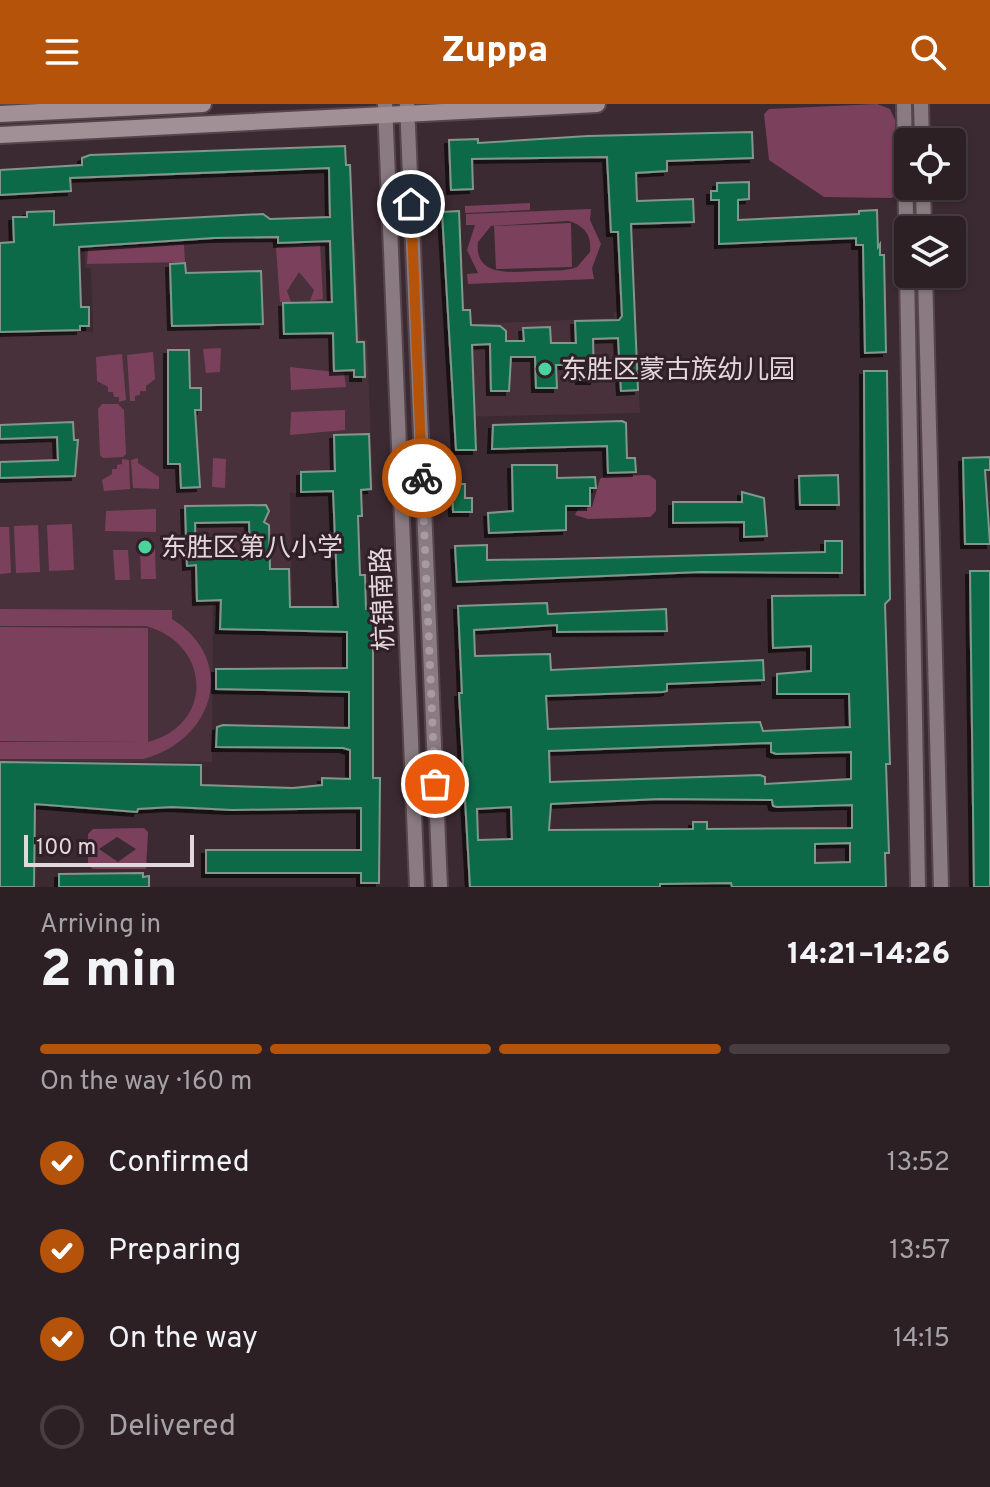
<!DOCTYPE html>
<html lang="en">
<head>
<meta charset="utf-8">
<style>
	:root { --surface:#2c2025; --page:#34282d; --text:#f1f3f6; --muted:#a6a3a7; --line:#483e42; --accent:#b45309 }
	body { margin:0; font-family:Overpass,"Noto Sans SC",sans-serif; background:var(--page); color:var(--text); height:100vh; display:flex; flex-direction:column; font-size:30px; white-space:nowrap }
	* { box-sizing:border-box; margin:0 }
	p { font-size:26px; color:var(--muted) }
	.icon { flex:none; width:44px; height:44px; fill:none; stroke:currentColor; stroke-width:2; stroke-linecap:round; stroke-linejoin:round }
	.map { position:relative; height:783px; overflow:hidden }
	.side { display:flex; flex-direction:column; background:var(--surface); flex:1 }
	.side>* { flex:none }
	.fabs { position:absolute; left:894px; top:24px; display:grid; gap:16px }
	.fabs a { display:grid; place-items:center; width:72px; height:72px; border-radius:8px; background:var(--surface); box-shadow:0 2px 6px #0004,0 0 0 2px var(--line); font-size:40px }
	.scale { position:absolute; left:24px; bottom:20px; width:170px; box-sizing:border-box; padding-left:8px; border:4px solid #e2d7db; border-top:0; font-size:22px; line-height:28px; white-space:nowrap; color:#e2d7db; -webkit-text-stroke:6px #312027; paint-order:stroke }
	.pin { position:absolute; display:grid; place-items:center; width:68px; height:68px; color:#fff; margin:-34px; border:4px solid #fff; border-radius:50%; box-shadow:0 2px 8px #0007 }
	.courier { position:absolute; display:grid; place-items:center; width:80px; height:80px; margin:-40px; border:6px solid #b45309; border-radius:50%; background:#fff; color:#222; box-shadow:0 2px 10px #0007 }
	.summary em { font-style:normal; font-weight:800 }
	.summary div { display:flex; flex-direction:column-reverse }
	.summary { display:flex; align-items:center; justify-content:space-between; height:136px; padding:0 40px }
	h1 { font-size:52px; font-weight:800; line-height:60px }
	.bar { display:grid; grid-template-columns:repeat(4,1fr); gap:12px 8px; align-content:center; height:96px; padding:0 40px }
	.bar i { height:10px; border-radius:6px; background:var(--line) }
	.bar .active { background:var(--accent) }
	.bar p { grid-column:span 4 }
	ol { padding:0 40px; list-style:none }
	li { display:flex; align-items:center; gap:24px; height:88px }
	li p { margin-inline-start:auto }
	li .icon { padding:8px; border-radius:50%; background:var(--accent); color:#fff; stroke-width:4 }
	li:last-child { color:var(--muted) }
	li i { width:44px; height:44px; border:4px solid var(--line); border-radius:50% }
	header { display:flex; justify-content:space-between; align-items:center; height:104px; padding:0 40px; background:var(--accent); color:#fff; font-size:36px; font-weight:800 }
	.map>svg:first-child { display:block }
</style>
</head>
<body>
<header><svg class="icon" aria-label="menu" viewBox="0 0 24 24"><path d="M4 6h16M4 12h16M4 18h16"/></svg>Zuppa<svg class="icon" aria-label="search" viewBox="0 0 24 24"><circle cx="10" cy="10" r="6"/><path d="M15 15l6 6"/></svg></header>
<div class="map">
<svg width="990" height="783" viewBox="0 0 990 783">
	<defs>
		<filter id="shadow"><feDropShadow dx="-4" dy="4" stdDeviation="0" flood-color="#0009"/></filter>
	</defs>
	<rect width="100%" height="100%" fill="#3b2a31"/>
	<path fill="#48313b" d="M 271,135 L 272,140 L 356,138 L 360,235 L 367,236 L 373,387 L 290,389 L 292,496 L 213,500 L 212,658 L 0,657 L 0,230 L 93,228 L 91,164 L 85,164 L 84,144 Z
		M 635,207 L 640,309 L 453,313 L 450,221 L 614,214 L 614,208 Z"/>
	<path fill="#7b415c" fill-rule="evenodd" d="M 877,0 L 890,5 L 895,16 L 896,89 L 892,94 L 824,93 L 769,56 L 764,10 L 769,5 Z
		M 530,99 L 530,106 L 465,109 L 465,102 Z
		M 591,105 L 590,116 L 601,140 L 592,164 L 594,175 L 468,180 L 467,170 L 478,169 L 467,146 L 475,121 L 466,121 L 466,110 ZM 568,117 C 584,121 592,131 590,148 L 577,163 C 565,168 550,166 537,167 C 513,168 474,174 478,138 L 491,122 Z
		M 571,119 L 572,163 L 496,165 L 494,122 Z
		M 184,140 L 185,158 L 87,160 L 88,145 Z
		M 320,140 L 323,195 L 310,197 L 314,186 L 299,168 L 287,187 L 291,198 L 280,198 L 276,143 Z
		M 221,244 L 220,268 L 206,269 L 203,245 Z
		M 153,248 L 155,275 L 146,282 L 146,287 L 140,287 L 140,291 L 135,292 L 135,297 L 130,297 L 127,251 Z
		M 122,250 L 126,296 L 119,298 L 119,293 L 114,293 L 113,288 L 108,288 L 108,283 L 97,277 L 96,253 Z
		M 290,263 L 344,269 L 346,283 L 291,286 Z
		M 102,300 L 118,300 L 124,306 L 126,350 L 123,353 L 103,354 L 100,351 L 98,305 Z
		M 345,306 L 345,326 L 290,331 L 291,308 Z
		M 138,354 L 138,359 L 159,373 L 159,385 L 133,384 L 131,356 Z
		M 213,354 L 226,355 L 225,384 L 212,383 Z
		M 122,355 L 129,356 L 130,385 L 104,387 L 102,376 L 112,370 L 112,365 L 117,365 L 117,361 L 122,360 Z
		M 649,371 L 656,376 L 656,407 L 650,413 L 588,415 L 575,411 L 578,405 L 592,403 L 600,375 L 605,372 Z
		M 156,405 L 156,428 L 105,427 L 106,407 Z
		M 72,420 L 74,466 L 49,467 L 47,421 Z
		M 38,421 L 40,468 L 16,469 L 14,422 Z
		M 0,423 L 9,423 L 11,469 L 0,470 Z
		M 140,445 L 155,445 L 156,475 L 141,475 Z
		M 113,446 L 128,446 L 130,476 L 115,476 Z
		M 0,505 L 172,506 L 172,515 C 239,557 213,637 143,655 L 0,655 L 0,638 L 147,637 L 0,637 L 0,523 L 148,524 L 148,638 C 215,620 211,540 146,522 L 0,522 Z
		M 144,724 L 148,728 L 146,765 L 93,765 L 88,761 L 88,730 L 93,725 ZM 117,733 L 136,745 L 118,758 L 99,745 Z"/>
	<path fill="#0d6b4a" stroke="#82968c" stroke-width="2" fill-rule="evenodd" filter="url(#shadow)" d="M 752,28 L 753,54 L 667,57 L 667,67 L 636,69 L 637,97 L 693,95 L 694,118 L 631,120 L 638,286 L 621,287 L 618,234 L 593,235 L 594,276 L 580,276 L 580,261 L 556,261 L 557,284 L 536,284 L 535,253 L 511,253 L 509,287 L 491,287 L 490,240 L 472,241 L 476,346 L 456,346 L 442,108 L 459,107 L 463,206 L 470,206 L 471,221 L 500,222 L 506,227 L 506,237 L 524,237 L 523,224 L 550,223 L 551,239 L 576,239 L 575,217 L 619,216 L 622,212 L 618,128 L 611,128 L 607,53 L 472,55 L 473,85 L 451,86 L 449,36 L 478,35 L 478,39 L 588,32 Z
		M 345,42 L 346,61 L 350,61 L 357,238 L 364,238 L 365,273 L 354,273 L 354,266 L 334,267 L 333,229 L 284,230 L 283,199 L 332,198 L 330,137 L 278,139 L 278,133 L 214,134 L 79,143 L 81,203 L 89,203 L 89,222 L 80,222 L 80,226 L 0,228 L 0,139 L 14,138 L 13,113 L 27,113 L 27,108 L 54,107 L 54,121 L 263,110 L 270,115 L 330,113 L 329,64 L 70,74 L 71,87 L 0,91 L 0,66 L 82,61 L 82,54 L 90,51 Z
		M 749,78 L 749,95 L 738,96 L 738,116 L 859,110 L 859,107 L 877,106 L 878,143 L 880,140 L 880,151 L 884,151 L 886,248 L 865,249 L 863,141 L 856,141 L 856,134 L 719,140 L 719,96 L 711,96 L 711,87 L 717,87 L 717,79 Z
		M 185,159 L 186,169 L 261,167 L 263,220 L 172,222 L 170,160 Z
		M 168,246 L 189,246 L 190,284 L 201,284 L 201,306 L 195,306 L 200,383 L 181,384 L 180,360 L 168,360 Z
		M 864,267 L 887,267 L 890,495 L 885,500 L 890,660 L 886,660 L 889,749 L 885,749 L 886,783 L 732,783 L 731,779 L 660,780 L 660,783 L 470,783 L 459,589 L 462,589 L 458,502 L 547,499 L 548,510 L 666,505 L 667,527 L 557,528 L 557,521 L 474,526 L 475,552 L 550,550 L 551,566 L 763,556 L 764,576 L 667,580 L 667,587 L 663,588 L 546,592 L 548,625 L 760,618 L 763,627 L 850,623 L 849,590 L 777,590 L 777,570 L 811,567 L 811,542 L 773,544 L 772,492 L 865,491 ZM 771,639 L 771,648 L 776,650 L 851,648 L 851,675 L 765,680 L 765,673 L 760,671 L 550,678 L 549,647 ZM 660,695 L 772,696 L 773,702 L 777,703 L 852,701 L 852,724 L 707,725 L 707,718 L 693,718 L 693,725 L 549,726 L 551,700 ZM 511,703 L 512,735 L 478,736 L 477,705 ZM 850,739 L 850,758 L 815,759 L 815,740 Z
		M 622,317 L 626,319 L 627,354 L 635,354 L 636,368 L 608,369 L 607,342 L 492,345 L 493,321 Z
		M 73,318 L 74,336 L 78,336 L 75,372 L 0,374 L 0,358 L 58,356 L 57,333 L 0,335 L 0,321 Z
		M 369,330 L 371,385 L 361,386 L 362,412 L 358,412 L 360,471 L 365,471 L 366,505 L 373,505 L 373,674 L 380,674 L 379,779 L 361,779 L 361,769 L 206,769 L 206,746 L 361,746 L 361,704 L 232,706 L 172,703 L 138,705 L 137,708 L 35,700 L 34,783 L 0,783 L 0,658 L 201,661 L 201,681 L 293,684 L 322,681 L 322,674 L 350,675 L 350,646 L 343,644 L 216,643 L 217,623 L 223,621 L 349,624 L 349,588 L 216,585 L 216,565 L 347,564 L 347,528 L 220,525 L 221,496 L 197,497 L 196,461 L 187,462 L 185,402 L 266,401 L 269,407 L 264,418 L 269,421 L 270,465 L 289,465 L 290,503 L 338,503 L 333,387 L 301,388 L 301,368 L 335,367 L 334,331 ZM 249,418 L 250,450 L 196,452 L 195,419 Z
		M 990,353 L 990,366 L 985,366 L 990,440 L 965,440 L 963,354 Z
		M 512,361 L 557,361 L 557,374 L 595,373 L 596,384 L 590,384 L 590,402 L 566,402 L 566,426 L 489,429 L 488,409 L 513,407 Z
		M 838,371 L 839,401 L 800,401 L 799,372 Z
		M 452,380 L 465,380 L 465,394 L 472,394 L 472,408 L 453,408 Z
		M 742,388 L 764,394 L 767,432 L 744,433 L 744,418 L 673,419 L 673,398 L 742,398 Z
		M 825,437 L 842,437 L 842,469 L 701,468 L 457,478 L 455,442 L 487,441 L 487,456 L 559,455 L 825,448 Z
		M 970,467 L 990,467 L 990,783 L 974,783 Z
		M 143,769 L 143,773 L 149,772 L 149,783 L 59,783 L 59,770 Z"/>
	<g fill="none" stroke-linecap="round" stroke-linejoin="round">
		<defs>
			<path id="secondary" d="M 385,0 L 417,783
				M 407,0 L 440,783
				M 904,0 L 918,783
				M 921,0 L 922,38
				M 923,82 L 924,126
				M 925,170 L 941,783"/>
			<path id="primary" d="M 0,10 L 203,0
				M 0,31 L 597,0"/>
		</defs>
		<use href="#secondary" stroke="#56464c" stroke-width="18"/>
		<use href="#primary" stroke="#56464c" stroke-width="20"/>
		<use href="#secondary" stroke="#897b81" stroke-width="14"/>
		<use href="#primary" stroke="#a29097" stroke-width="16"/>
	</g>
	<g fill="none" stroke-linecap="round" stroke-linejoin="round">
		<path stroke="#a89aa0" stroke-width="8" stroke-dasharray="0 14.4" d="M 422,374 L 435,680"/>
		<path stroke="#b45309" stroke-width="10" d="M 411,100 L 422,374"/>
	</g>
	<g fill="#4ad49c" stroke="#312027" stroke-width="3">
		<circle cx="545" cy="265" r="8"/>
		<circle cx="145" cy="443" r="8"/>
	</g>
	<g text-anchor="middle" stroke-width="6" stroke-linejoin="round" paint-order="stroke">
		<g font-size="26" fill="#e2d7db" stroke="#312027" text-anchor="start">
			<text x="561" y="274">东胜区蒙古族幼儿园</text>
			<text x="161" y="452">东胜区第八小学</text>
		</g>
		<g font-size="26" fill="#e2d7db" stroke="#312027">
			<text transform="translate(382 495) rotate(-92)" y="9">杭锦南路</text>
		</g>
	</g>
</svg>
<div class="fabs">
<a><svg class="icon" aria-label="locate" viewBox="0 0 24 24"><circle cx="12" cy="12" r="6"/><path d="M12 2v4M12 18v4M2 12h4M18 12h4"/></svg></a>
<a><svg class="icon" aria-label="layers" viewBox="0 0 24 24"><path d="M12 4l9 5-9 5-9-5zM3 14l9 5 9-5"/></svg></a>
</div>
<div class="scale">100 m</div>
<div class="pin" style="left:435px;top:680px;background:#ea580c"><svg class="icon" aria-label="bag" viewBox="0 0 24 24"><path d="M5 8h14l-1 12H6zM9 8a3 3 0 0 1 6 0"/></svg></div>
<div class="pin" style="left:411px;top:100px;background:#1f2937"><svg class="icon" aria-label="home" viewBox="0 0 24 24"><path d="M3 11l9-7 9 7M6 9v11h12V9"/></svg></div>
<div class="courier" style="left:422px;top:374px"><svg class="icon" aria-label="bike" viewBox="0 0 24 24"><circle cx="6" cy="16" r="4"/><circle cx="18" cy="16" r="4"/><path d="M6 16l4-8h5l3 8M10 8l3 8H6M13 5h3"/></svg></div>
</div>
<section class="side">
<div class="summary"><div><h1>2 min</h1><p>Arriving in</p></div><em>14:21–14:26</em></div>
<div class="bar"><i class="active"></i><i class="active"></i><i class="active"></i><i></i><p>On the way · 160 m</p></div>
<ol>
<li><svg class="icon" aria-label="check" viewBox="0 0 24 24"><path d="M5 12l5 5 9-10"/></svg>Confirmed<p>13:52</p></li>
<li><svg class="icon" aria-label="check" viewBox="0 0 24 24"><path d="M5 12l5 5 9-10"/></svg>Preparing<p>13:57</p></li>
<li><svg class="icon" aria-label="check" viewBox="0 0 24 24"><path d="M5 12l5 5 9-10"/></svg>On the way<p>14:15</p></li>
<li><i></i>Delivered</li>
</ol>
</section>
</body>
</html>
